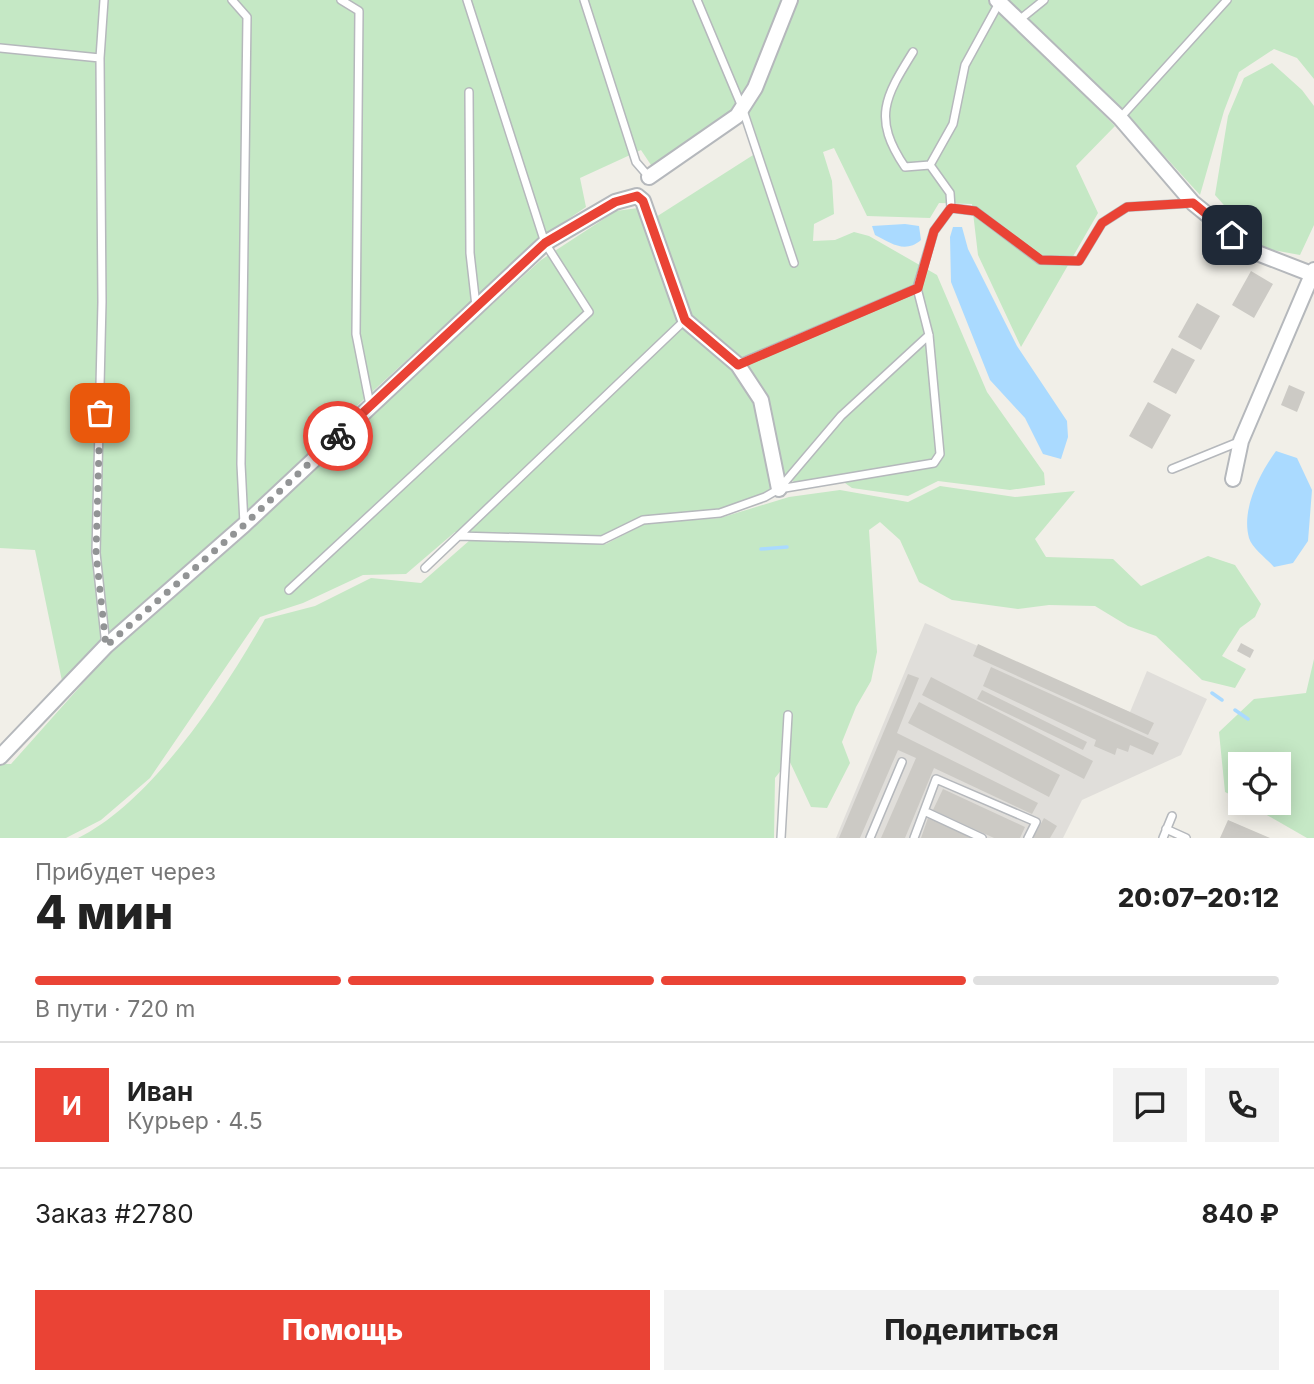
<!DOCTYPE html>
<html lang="ru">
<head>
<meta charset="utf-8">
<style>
	:root { --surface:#fff; --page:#f2f2f2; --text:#222; --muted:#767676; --line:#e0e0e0; --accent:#ea4335 }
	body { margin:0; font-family:Inter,sans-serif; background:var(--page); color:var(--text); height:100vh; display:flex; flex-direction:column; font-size:26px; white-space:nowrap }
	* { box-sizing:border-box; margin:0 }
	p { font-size:23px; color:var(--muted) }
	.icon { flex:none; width:38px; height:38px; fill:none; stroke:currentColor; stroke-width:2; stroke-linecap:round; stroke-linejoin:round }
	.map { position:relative; height:838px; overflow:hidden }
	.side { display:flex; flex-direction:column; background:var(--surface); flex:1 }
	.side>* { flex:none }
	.controls { position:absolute; left:1228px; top:752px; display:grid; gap:14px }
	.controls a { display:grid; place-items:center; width:63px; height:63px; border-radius:0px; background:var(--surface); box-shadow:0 4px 18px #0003; font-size:35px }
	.pin { position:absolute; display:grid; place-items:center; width:60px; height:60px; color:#fff; margin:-30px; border-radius:14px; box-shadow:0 4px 10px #0006 }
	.courier { position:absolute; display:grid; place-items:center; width:70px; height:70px; margin:-35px; border:5px solid #ea4335; border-radius:50%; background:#fff; color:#222; box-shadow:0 2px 9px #0007 }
	.summary em { font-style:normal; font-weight:800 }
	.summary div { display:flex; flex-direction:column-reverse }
	.summary { display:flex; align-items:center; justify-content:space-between; height:119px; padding:0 35px }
	h1 { font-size:46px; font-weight:800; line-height:52px }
	.bar { display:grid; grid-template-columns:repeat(4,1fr); gap:10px 7px; align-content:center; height:84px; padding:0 35px }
	.bar i { height:9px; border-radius:5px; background:var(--line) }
	.bar .selected { background:var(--accent) }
	.bar p { grid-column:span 4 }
	.line { display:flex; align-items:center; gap:18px; padding:0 35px; border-top:2px solid var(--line) }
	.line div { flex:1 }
	.round { display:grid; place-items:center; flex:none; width:74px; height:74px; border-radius:0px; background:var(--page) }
	.cta { display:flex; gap:14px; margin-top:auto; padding:14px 35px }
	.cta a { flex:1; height:80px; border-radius:0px; background:var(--accent); color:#fff; font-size:28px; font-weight:800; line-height:80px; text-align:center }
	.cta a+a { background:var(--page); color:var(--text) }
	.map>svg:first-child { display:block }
</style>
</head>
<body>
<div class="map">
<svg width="1314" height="838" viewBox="0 0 1314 838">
	<rect width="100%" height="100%" fill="#f1efe8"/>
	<path fill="#e0deda" d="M 925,623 L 1130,712 L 1147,671 L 1207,699 L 1181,755 L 1082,800 L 1063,838 L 836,838 Z"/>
	<path fill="#c5e8c5" d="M 0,0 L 783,0 L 750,85 L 733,112 L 653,168 L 641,150 L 580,178 L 586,207 L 539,239 L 361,402 L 236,525 L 117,628 L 62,681 L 35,550 L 0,548 Z
		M 797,0 L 989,0 L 1115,126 L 1076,166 L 1098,213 L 1021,347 L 978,255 L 972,204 L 939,203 L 930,218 L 867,216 L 834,148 L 823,152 L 832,181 L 834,214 L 814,224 L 813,241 L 835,240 L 854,232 L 869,236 L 937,275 L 987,392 L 1044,473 L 1045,485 L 1010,490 L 938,481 L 908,496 L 852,488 L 835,476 L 795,483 L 782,471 L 737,355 L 687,311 L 656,217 L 761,150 L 747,107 L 764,82 Z
		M 1007,0 L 1314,0 L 1314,79 L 1297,58 L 1274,49 L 1239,72 L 1224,111 L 1200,195 L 1129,117 Z
		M 1272,63 L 1302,90 L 1314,106 L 1314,225 L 1300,255 L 1262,248 L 1215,195 L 1228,116 L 1244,78 Z
		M 638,208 L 674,313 L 731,370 L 757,404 L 773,490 L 719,509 L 644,516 L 600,536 L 455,532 L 406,574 L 363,575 L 303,603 L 260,617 L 150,778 L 101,820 L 66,838 L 0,838 L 0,764 L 11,764 L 109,654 L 541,260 L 616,211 Z
		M 940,486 L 1015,497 L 1075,491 L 1035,539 L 1046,557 L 1113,559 L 1141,586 L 1208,556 L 1235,565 L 1261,604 L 1255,617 L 1240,628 L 1222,656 L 1246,669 L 1235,688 L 1202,680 L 1156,636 L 1128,626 L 1095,606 L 1049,605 L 1018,609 L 952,600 L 919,582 L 900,540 L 880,522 L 869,530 L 877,652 L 871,681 L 856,707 L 842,742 L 850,763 L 827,808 L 811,807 L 789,760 L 775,778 L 774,838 L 78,838 C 153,801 224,691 265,619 L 315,606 L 371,578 L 421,583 L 470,540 L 606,544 L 646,523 L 720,518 L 789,497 L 840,490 L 908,502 Z
		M 1314,659 L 1314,838 L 1307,838 L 1246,803 L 1279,803 L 1279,765 L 1241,765 L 1241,800 L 1225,792 L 1219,732 L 1254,699 L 1306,693 Z"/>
	<path fill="#aadaff" d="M 905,224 L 919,226 L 921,240 C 905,254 891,243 875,235 L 872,226 Z
		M 953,227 L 962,227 L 968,249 L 1017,346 L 1067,421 L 1068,437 L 1061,459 L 1043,454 L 1025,418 L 990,380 L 951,282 L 950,237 Z
		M 1276,451 L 1297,458 L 1312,490 L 1308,541 L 1293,563 L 1274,567 C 1267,559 1252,548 1249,538 C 1241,509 1260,473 1276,451 Z"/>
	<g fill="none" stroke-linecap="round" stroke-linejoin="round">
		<path stroke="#aadaff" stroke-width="3.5" d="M 761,549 L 787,547
			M 1212,693 L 1222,700
			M 1235,710 L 1248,719"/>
	</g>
	<path fill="#cccac5" d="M 1251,271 L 1273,284 L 1254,318 L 1232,305 Z
		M 1197,303 L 1220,316 L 1201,350 L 1178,337 Z
		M 1172,348 L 1195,360 L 1176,394 L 1153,382 Z
		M 1289,385 L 1305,392 L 1297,412 L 1281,405 Z
		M 1148,402 L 1171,415 L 1152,449 L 1129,436 Z
		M 1241,643 L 1254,650 L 1250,658 L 1237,651 Z
		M 978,644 L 1130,712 L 1154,723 L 1148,735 L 973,656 Z
		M 991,667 L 1159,743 L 1153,755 L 1130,745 L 1128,752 L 1117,748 L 1115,755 L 1094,746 L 1096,740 L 983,686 Z
		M 908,674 L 919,678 L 897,733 L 1038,803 L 1032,814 L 934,768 L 905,838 L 881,838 L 916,758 L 898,750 L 860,838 L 839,838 Z
		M 931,677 L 1093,761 L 1084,779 L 922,695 Z
		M 982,690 L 1087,742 L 1083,750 L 977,699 Z
		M 919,702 L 1060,775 L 1049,797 L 908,723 Z
		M 943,789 L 1025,827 L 1020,838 L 994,838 L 933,810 Z
		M 928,818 L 972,838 L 921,838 Z
		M 1044,818 L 1057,826 L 1050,838 L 1033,838 Z
		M 1228,820 L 1270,838 L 1220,838 Z"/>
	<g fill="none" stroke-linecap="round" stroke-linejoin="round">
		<defs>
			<path id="service" d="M 104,0 L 100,58 L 102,302 L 96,553 L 106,646
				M 232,0 L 247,17 L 241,464 L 244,524
				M 341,0 L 359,11 L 356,334 L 370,405
				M 584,0 L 636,162 L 649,177
				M 697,0 L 742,107 L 794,263
				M 1018,21 L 1044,0
				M 0,48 L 100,58
				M 913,52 C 885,97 872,118 905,167 L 930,165
				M 469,92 L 470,253 L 476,306
				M 1120,118 L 1227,0
				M 951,208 L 975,211 L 1040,260 L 1079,261 L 1102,223 L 1127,207 L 1193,203
				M 738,364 L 917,288
				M 1172,469 L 1241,441
				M 779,489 L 934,463 L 940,454 L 929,335 L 917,288 L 934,231 L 951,208 L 950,193 L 930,165 L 953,124 L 965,65 L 999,3
				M 459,536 L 602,540 L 643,520 L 720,513 L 765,497 L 779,489 L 841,416 L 929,335
				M 425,568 L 685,320
				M 289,590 L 589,312 L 545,243 L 467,0
				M 924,811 L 982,838
				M 1166,829 L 1186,838
				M 781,838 L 788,715
				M 870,838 L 902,762
				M 914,838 L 936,779 L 1036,822 L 1028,838
				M 1163,838 L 1172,816"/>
			<path id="minor" d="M 997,0 L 1120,118 L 1193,203 L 1252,251 L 1314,275
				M 649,177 L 737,116 L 755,88 L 790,0
				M 1233,479 L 1241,441 L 1314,270
				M 0,757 L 106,646 L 244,525 L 545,243 L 615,202 L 637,196 L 643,201 L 685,320 L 738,365 L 761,400 L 779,489"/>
		</defs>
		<use href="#service" stroke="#b5b8bc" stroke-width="10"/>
		<use href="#minor" stroke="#b5b8bc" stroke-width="18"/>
		<use href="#service" stroke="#fff" stroke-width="7"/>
		<use href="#minor" stroke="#fff" stroke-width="14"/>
	</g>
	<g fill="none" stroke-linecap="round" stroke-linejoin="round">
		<path stroke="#929495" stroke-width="7" stroke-dasharray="0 12.6" d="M 100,413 L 96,553 L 106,646 L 244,525 L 338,436"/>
		<path stroke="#ea4335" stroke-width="9" d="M 338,436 L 545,243 L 615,202 L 637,196 L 643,201 L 685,320 L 738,365 L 918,288 L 934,231 L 951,208 L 975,211 L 1041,260 L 1079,261 L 1102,223 L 1127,207 L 1193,203 L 1232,235"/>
	</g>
</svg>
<div class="controls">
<a><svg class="icon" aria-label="locate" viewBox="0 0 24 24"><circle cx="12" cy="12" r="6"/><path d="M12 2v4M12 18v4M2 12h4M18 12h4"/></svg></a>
</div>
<div class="pin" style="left:100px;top:413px;background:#ea580c"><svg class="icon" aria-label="bag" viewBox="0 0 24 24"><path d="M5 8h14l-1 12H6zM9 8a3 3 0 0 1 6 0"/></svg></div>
<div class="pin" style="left:1232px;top:235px;background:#1f2937"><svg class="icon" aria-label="home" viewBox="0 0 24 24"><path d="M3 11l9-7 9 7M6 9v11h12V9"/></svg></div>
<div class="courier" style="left:338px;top:436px"><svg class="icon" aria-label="bike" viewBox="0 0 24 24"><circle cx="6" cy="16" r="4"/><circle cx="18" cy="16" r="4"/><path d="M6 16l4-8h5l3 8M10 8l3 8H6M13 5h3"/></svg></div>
</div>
<section class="side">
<div class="summary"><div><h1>4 мин</h1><p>Прибудет через</p></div><em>20:07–20:12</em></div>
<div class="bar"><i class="selected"></i><i class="selected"></i><i class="selected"></i><i></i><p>В пути · 720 m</p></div>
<div class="line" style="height:126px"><b class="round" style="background:var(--accent);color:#fff">И</b><div><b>Иван</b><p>Курьер · 4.5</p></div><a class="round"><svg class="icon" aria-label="chat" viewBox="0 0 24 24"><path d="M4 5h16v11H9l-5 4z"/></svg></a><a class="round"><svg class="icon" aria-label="phone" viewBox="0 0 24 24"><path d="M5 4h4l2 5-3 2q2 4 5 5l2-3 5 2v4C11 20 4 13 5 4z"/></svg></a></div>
<div class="line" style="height:91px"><div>Заказ #2780</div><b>840 ₽</b></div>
<div class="cta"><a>Помощь</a><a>Поделиться</a></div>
</section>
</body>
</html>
